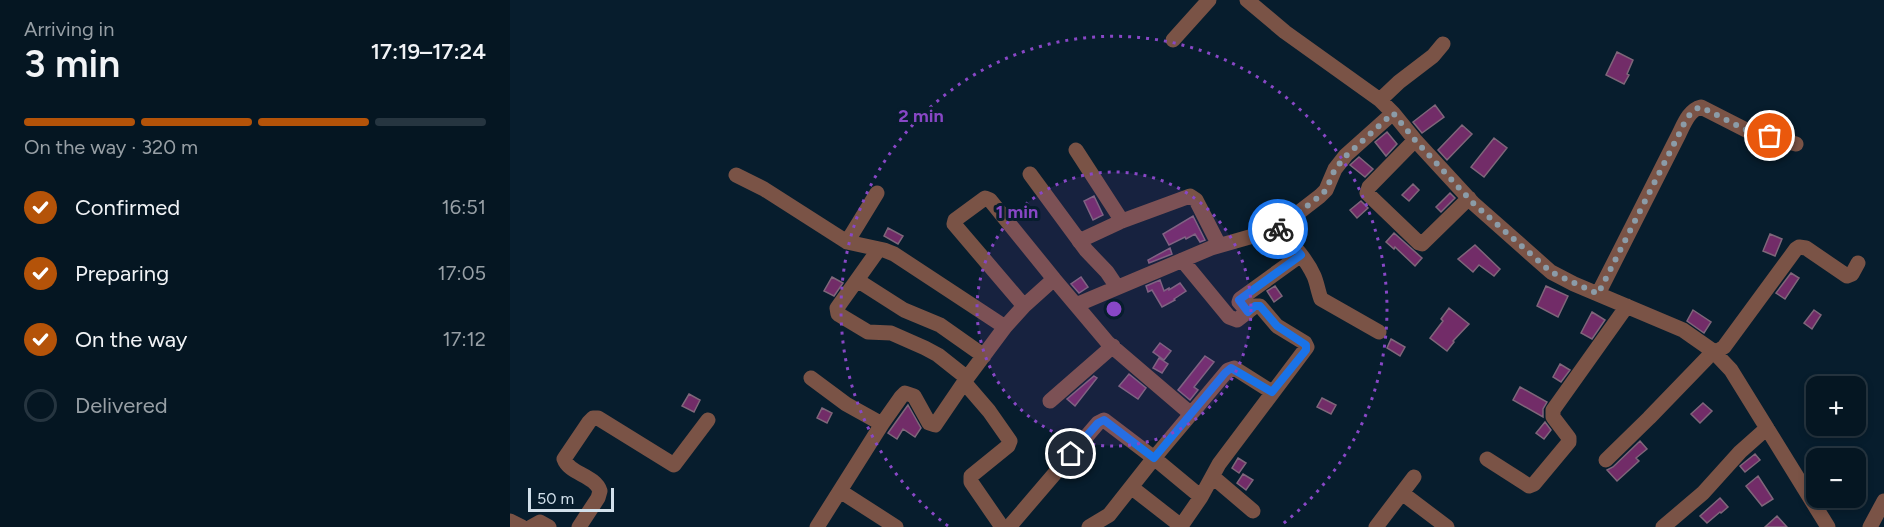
<!DOCTYPE html>
<html lang="en">
<head>
<meta charset="utf-8">
<style>
	:root { --surface:#051622; --page:#13232f; --text:#f1f3f6; --muted:#979fa5; --line:#263540; --accent:#b45309 }
	body { margin:0; font-family:Figtree,sans-serif; background:var(--page); color:var(--text); height:100vh; display:flex; flex-direction:column; font-size:22px; white-space:nowrap }
	* { box-sizing:border-box; margin:0 }
	p { font-size:20px; color:var(--muted) }
	.icon { flex:none; width:33px; height:33px; fill:none; stroke:currentColor; stroke-width:2; stroke-linecap:round; stroke-linejoin:round }
	.map { position:relative; flex:1; overflow:hidden }
	.sheet { display:flex; flex-direction:column; background:var(--surface); width:510px }
	.sheet>* { flex:none }
	.fabs { position:absolute; left:1296px; top:376px; display:grid; gap:12px }
	.fabs a { display:grid; place-items:center; width:60px; height:60px; border-radius:12px; background:var(--surface); box-shadow:0 3px 9px #0003,0 0 0 2px var(--line); font-size:30px }
	.scale { position:absolute; left:18px; bottom:15px; width:86px; box-sizing:border-box; padding-left:6px; border:3px solid #d2e0eb; border-top:0; font-size:16px; line-height:21px; white-space:nowrap; color:#d2e0eb; -webkit-text-stroke:4px #071d2d; paint-order:stroke }
	.pin { position:absolute; display:grid; place-items:center; width:51px; height:51px; color:#fff; margin:-26px; border:3px solid #fff; border-radius:50%; box-shadow:0 2px 6px #0007 }
	.courier { position:absolute; display:grid; place-items:center; width:60px; height:60px; margin:-30px; border:4px solid #1a73e8; border-radius:50%; background:#fff; color:#222; box-shadow:0 2px 8px #0007 }
	.overview em { font-style:normal; font-weight:600 }
	.overview div { display:flex; flex-direction:column-reverse }
	.overview { display:flex; align-items:center; justify-content:space-between; height:102px; padding:0 24px }
	h1 { font-size:39px; font-weight:600; line-height:45px }
	.bar { display:grid; grid-template-columns:repeat(4,1fr); gap:9px 6px; align-content:center; height:72px; padding:0 24px }
	.bar i { height:8px; border-radius:4px; background:var(--line) }
	.bar .selected { background:var(--accent) }
	.bar p { grid-column:span 4 }
	ol { padding:0 24px; list-style:none }
	li { display:flex; align-items:center; gap:18px; height:66px }
	li p { margin-inline-start:auto }
	li .icon { padding:6px; border-radius:50%; background:var(--accent); color:#fff; stroke-width:4 }
	li:last-child { color:var(--muted) }
	li i { width:33px; height:33px; border:3px solid var(--line); border-radius:50% }
	main { display:flex; flex:1; min-height:0 }
	.map>svg:first-child { display:block }
</style>
</head>
<body>
<main>
<section class="sheet">
<div class="overview"><div><h1>3 min</h1><p>Arriving in</p></div><em>17:19–17:24</em></div>
<div class="bar"><i class="selected"></i><i class="selected"></i><i class="selected"></i><i></i><p>On the way · 320 m</p></div>
<ol>
<li><svg class="icon" aria-label="check" viewBox="0 0 24 24"><path d="M5 12l5 5 9-10"/></svg>Confirmed<p>16:51</p></li>
<li><svg class="icon" aria-label="check" viewBox="0 0 24 24"><path d="M5 12l5 5 9-10"/></svg>Preparing<p>17:05</p></li>
<li><svg class="icon" aria-label="check" viewBox="0 0 24 24"><path d="M5 12l5 5 9-10"/></svg>On the way<p>17:12</p></li>
<li><i></i>Delivered</li>
</ol>
</section>
<div class="map">
<svg width="1374" height="527" viewBox="0 0 1374 527">
	<rect width="100%" height="100%" fill="#071d2d"/>
	<path fill="#722c68" stroke="#7f667a" stroke-width="1.5" d="M 1107,52 L 1123,60 L 1117,74 L 1119,75 L 1114,84 L 1096,75 Z
		M 925,105 L 934,117 L 912,133 L 903,122 Z
		M 952,125 L 962,134 L 937,160 L 928,150 Z
		M 877,132 L 887,144 L 876,156 L 865,142 Z
		M 984,138 L 997,148 L 974,177 L 961,167 Z
		M 849,157 L 863,169 L 855,177 L 840,165 Z
		M 903,184 L 909,190 L 899,201 L 892,195 Z
		M 940,193 L 945,198 L 931,212 L 926,207 Z
		M 584,196 L 593,215 L 583,220 L 574,201 Z
		M 851,201 L 858,208 L 847,218 L 840,210 Z
		M 683,216 L 695,240 L 690,242 L 685,234 L 676,239 L 675,237 L 659,245 L 653,234 Z
		M 378,228 L 393,236 L 388,244 L 374,236 Z
		M 884,233 L 912,258 L 905,266 L 885,247 L 884,249 L 876,242 Z
		M 1260,234 L 1272,239 L 1265,256 L 1253,251 Z
		M 965,245 L 990,269 L 984,276 L 969,265 L 963,272 L 948,259 Z
		M 660,248 L 662,254 L 639,263 L 638,260 Z
		M 1281,273 L 1289,278 L 1275,299 L 1266,293 Z
		M 322,277 L 333,283 L 324,296 L 314,291 Z
		M 571,277 L 578,287 L 569,293 L 561,284 Z
		M 650,280 L 654,291 L 659,288 L 659,290 L 670,283 L 676,291 L 664,299 L 665,300 L 652,307 L 642,290 L 638,292 L 636,286 Z
		M 765,286 L 772,296 L 764,302 L 757,291 Z
		M 1036,286 L 1058,296 L 1048,317 L 1027,306 Z
		M 939,308 L 959,324 L 943,341 L 944,342 L 937,351 L 920,338 L 933,321 L 931,319 Z
		M 1183,310 L 1201,322 L 1194,333 L 1177,321 Z
		M 1304,310 L 1311,315 L 1302,329 L 1294,323 Z
		M 1082,312 L 1095,320 L 1082,339 L 1071,333 Z
		M 881,339 L 895,347 L 890,356 L 877,348 Z
		M 650,343 L 661,351 L 654,360 L 643,352 Z
		M 695,356 L 704,362 L 684,387 L 688,390 L 680,400 L 668,390 Z
		M 649,358 L 658,364 L 652,373 L 643,368 Z
		M 1050,364 L 1060,370 L 1051,382 L 1043,377 Z
		M 619,374 L 636,388 L 628,399 L 609,386 Z
		M 584,376 L 587,378 L 565,406 L 557,399 Z
		M 1010,387 L 1037,402 L 1033,409 L 1033,417 L 1003,400 Z
		M 179,394 L 190,400 L 184,412 L 172,406 Z
		M 812,398 L 826,405 L 821,414 L 807,407 Z
		M 1193,403 L 1202,411 L 1190,423 L 1181,414 Z
		M 398,405 L 411,428 L 405,437 L 393,429 L 387,439 L 378,433 Z
		M 312,408 L 322,413 L 317,423 L 307,418 Z
		M 1035,422 L 1041,430 L 1034,439 L 1026,433 Z
		M 1130,441 L 1137,449 L 1126,458 L 1129,461 L 1107,481 L 1097,470 L 1103,467 Z
		M 1245,454 L 1250,460 L 1235,472 L 1230,466 Z
		M 728,458 L 736,463 L 729,473 L 722,468 Z
		M 733,474 L 743,480 L 736,490 L 727,483 Z
		M 1248,476 L 1263,499 L 1252,506 L 1236,486 Z
		M 1210,498 L 1218,507 L 1211,513 L 1210,512 L 1197,523 L 1190,516 Z
		M 1267,516 L 1277,527 L 1255,527 Z"/>
	<g fill="none" stroke-linecap="round" stroke-linejoin="round">
		<path stroke="#7a5346" stroke-width="15" d="M 737,0 L 775,32 L 870,100 L 883,113 L 905,140 L 963,203 L 1041,272 L 1064,284 L 1173,330 L 1203,351 L 1221,370 L 1318,527
			M 663,40 L 699,0
			M 870,100 L 889,82 L 923,56 L 933,44
			M 905,140 L 859,187 L 857,193 L 860,196 L 909,243 L 912,244 L 959,198
			M 566,150 L 612,221
			M 520,174 L 576,250 L 597,272 L 607,287
			M 226,175 L 254,189 L 337,242 L 374,250 L 384,254 L 495,327
			M 765,226 C 779,241 795,256 804,276 C 807,283 808,291 811,299 L 869,332
			M 569,241 L 612,221 L 680,196 L 686,200 L 709,245
			M 337,242 L 367,193
			M 369,249 L 327,308 L 328,314 L 358,332 L 381,333 L 415,348 L 428,355 L 457,378
			M 672,260 L 719,317 L 727,320 L 745,306 L 750,306 L 767,326 L 795,343 L 797,347 L 709,464 L 691,497 L 644,458 L 718,370 L 724,368 L 762,392
			M 544,279 L 598,343 L 681,414
			M 347,280 L 394,310 L 430,325 L 474,356
			M 1088,294 L 1169,134 C 1174,124 1179,110 1191,107 L 1240,132 L 1286,144
			M 566,305 L 701,248 L 743,236 L 779,220 L 810,196 L 816,190 L 825,169 L 836,155 L 883,113
			M 738,312 L 729,302 L 730,299 L 791,255
			M 301,378 L 336,404 L 372,424
			M 454,382 L 479,411 L 500,441 L 498,446 L 461,476 L 461,482 L 492,527
			M 540,401 L 603,346
			M 977,459 L 1016,484 L 1019,486 L 1024,484 L 1059,442 L 1059,438 L 1043,417 L 1043,410 L 1117,306
			M 1096,460 L 1139,418 L 1198,357 L 1214,347 L 1286,249 L 1289,247 L 1296,248 L 1337,276 L 1342,274 L 1348,263
			M 703,477 L 743,511
			M 621,487 L 671,526
			M 330,491 L 386,527
			M 892,493 L 937,527
			M 0,521 L 12,527
			M 21,527 L 30,522 L 39,527
			M 69,527 L 88,498 L 90,491 C 85,475 59,474 54,459 L 79,422 L 83,418 L 88,418 L 164,465 L 198,420
			M 307,527 L 372,424 L 391,397 L 395,393 L 404,396 L 419,423 L 425,425 L 457,378 L 495,327 L 514,306 L 444,224 L 445,220 L 475,198 L 480,200 L 544,279 L 514,306
			M 499,527 L 588,423 L 594,420 L 644,458 L 599,515 L 579,527
			M 672,527 L 671,526 L 691,497
			M 866,527 L 904,477
			M 1153,527 L 1193,493 L 1230,452 L 1257,428
			M 1360,527 L 1374,501"/>
	</g>
	<g fill="none" stroke-linecap="round" stroke-linejoin="round">
		<path stroke="#8b9ca8" stroke-width="6" stroke-dasharray="0 10.8" d="M 768,229 L 765,226 L 779,220 L 810,196 L 816,190 L 825,169 L 836,156 L 883,113 L 905,140 L 963,203 L 1041,272 L 1088,294 L 1169,134 C 1174,124 1179,110 1191,107 L 1240,132 L 1260,136"/>
		<path stroke="#1a73e8" stroke-width="8" d="M 561,454 L 588,423 L 594,420 L 644,458 L 715,373 L 721,368 L 762,392 L 796,350 L 796,345 L 767,326 L 750,306 L 745,306 L 738,312 L 729,300 L 791,255 L 768,229"/>
	</g>
	<circle cx="604" cy="309" r="137" fill="#8847c6" fill-opacity=".12"/>
	<g fill="none" stroke="#8847c6" stroke-width="3" stroke-dasharray="3 6">
		<circle cx="604" cy="309" r="137"/>
		<path d="M438 526A273 273 0 1 1 770 526"/>
	</g>
	<circle cx="604" cy="309" r="9" fill="#8847c6" stroke="#071d2d" stroke-width="3"/>
	<g font-size="18" text-anchor="middle" font-weight="bold" fill="#8847c6" stroke="#071d2d" stroke-width="6" stroke-linejoin="round" paint-order="stroke">
		<text x="411" y="122">2 min</text>
		<text x="507" y="218">1 min</text>
	</g>
</svg>
<div class="fabs">
<a>+</a>
<a>−</a>
</div>
<div class="scale">50 m</div>
<div class="pin" style="left:1260px;top:136px;background:#ea580c"><svg class="icon" aria-label="bag" viewBox="0 0 24 24"><path d="M5 8h14l-1 12H6zM9 8a3 3 0 0 1 6 0"/></svg></div>
<div class="pin" style="left:561px;top:454px;background:#1f2937"><svg class="icon" aria-label="home" viewBox="0 0 24 24"><path d="M3 11l9-7 9 7M6 9v11h12V9"/></svg></div>
<div class="courier" style="left:768px;top:229px"><svg class="icon" aria-label="bike" viewBox="0 0 24 24"><circle cx="6" cy="16" r="4"/><circle cx="18" cy="16" r="4"/><path d="M6 16l4-8h5l3 8M10 8l3 8H6M13 5h3"/></svg></div>
</div>
</main>
</body>
</html>
